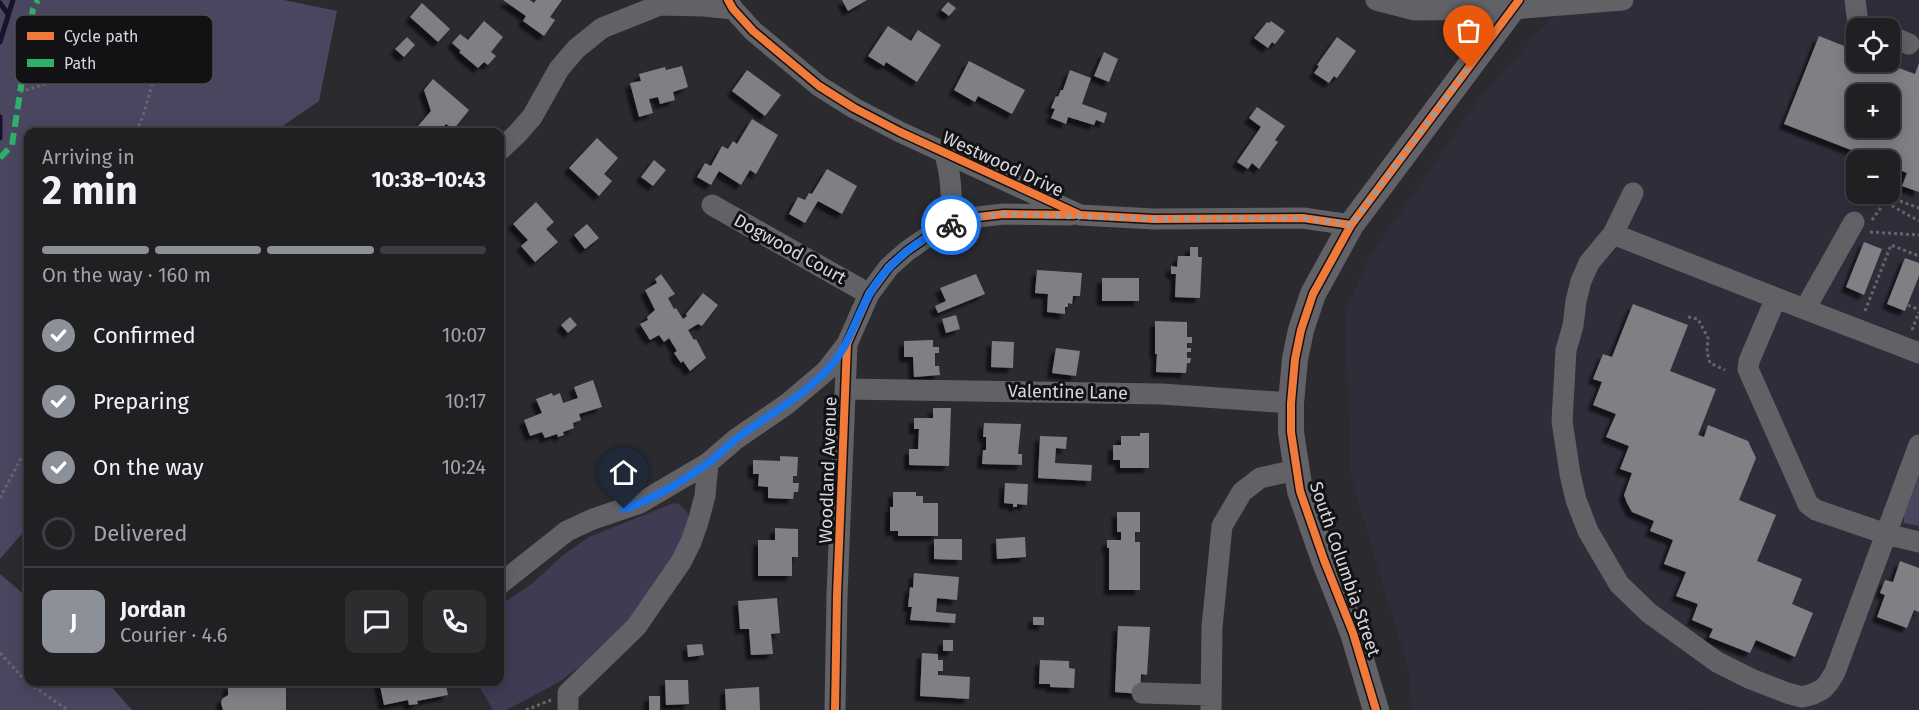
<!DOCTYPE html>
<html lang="en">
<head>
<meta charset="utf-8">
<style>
	:root { --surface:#202023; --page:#2d2d30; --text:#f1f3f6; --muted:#a2a3a6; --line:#3d3e41; --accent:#8c9099 }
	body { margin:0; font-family:"Fira Sans",sans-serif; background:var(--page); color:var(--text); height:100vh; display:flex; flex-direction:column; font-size:22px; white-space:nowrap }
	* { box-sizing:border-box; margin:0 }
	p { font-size:20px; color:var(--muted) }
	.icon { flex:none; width:33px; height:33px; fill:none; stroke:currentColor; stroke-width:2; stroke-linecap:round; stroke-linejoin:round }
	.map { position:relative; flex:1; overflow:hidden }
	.details { position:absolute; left:24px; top:128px; width:480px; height:558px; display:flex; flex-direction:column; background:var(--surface); border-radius:12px; box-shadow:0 3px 15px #0003,0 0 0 2px var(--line) }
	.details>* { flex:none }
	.tools { position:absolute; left:1846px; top:18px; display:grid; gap:12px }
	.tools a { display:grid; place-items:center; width:54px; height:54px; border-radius:12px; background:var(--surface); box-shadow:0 3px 15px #0003,0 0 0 2px var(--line); font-size:30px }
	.pin { position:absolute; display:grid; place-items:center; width:51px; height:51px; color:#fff; margin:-62px -26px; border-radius:50% 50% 50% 0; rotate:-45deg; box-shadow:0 0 6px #0007 }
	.pin .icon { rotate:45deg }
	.courier { position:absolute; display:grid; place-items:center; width:60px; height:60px; margin:-30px; border:4px solid #1a73e8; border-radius:50%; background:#fff; color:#222; box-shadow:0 2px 8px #0007 }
	.overview em { font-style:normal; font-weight:700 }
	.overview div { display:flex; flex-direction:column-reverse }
	.overview { display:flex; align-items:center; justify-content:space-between; height:102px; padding:0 18px }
	h1 { font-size:39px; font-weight:700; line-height:45px }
	.bar { display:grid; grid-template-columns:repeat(4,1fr); gap:9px 6px; align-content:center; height:72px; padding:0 18px }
	.bar i { height:8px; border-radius:4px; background:var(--line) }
	.bar .on { background:var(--accent) }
	.bar p { grid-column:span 4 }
	.line { display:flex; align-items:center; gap:15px; padding:0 18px; border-top:2px solid var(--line) }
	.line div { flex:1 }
	.round { display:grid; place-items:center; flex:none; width:63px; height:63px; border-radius:12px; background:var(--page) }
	ol { padding:0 18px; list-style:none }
	li { display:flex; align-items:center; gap:18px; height:66px }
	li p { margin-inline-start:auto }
	li .icon { padding:6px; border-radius:50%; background:var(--accent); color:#fff; stroke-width:4 }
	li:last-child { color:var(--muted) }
	li i { width:33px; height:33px; border:3px solid var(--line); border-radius:50% }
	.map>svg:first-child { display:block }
</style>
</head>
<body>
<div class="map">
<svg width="1919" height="710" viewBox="0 0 1919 710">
	<defs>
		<filter id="shadow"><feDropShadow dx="-5" dy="5" stdDeviation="1.5" flood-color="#0009"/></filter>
	</defs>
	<rect width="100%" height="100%" fill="#2b2a2f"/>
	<path fill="#2f2d39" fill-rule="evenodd" d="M 1565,0 L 1919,0 L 1919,710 L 1701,710 L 1693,708 L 1690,710 L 1412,710 L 1409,671 L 1351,478 L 1345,313 L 1368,259 L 1482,95 L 1559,9 ZM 1857,28 L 1890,28 L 1890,62 L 1857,62 ZM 1857,94 L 1890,94 L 1890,128 L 1857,128 ZM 1857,160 L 1890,160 L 1890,194 L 1857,194 Z"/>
	<path fill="#403a53" d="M 674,503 L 679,504 L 687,512 L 689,517 L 686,533 L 662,575 L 634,615 L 579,667 L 559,682 L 516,705 L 506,710 L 493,710 L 476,681 L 500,681 L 500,605 L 533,583 L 563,555 L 589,537 Z"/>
	<path fill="#4b4660" d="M 0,0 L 284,0 L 337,11 L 319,101 L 274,132 L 28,132 L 28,527 L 0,559 Z
		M 1919,477 L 1919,526 L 1904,523 L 1904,515 Z
		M 0,574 L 28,598 L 28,681 L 106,681 L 132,710 L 0,710 Z"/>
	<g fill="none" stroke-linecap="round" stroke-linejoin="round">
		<path stroke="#19122a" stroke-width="5" d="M 0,3 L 8,14
			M 0,42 L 13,0
			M 0,117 L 0,138"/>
	</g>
	<path fill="#807f83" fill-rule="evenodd" filter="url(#shadow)" d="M 503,0 L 530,0 L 534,3 L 536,0 L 562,0 L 550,17 L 555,20 L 544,36 L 523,21 L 526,16 Z
		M 842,0 L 867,0 L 848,11 Z
		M 948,2 L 956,8 L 949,16 L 941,10 Z
		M 422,3 L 450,29 L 438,42 L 410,17 Z
		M 484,21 L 503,37 L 491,52 L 496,56 L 488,65 L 484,62 L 478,68 L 459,52 L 461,51 L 452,43 L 460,34 L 468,40 Z
		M 1271,21 L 1285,31 L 1275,44 L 1272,42 L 1268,48 L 1254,38 L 1267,22 L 1269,23 Z
		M 888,26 L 911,41 L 918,30 L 941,45 L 917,82 L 886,62 L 884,66 L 868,56 Z
		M 1819,36 L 1857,51 L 1857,62 L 1883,62 L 1915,74 L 1919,63 L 1919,192 L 1902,186 L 1907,173 L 1890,166 L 1890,160 L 1877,160 L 1784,124 ZM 1857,94 L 1890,94 L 1890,128 L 1857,128 Z
		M 407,37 L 415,45 L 404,57 L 395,49 Z
		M 1337,37 L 1356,51 L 1337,78 L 1334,76 L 1329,83 L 1314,73 L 1319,66 L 1317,65 Z
		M 1104,52 L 1118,59 L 1109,82 L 1094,76 Z
		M 969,61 L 1025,90 L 1012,114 L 978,96 L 975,102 L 954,90 Z
		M 682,66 L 688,87 L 673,92 L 675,100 L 660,104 L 658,97 L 649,99 L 653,113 L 639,117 L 630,83 L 641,81 L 639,74 L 665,67 L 666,70 Z
		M 747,70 L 781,95 L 765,116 L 732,91 Z
		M 1070,70 L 1091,78 L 1082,104 L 1107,113 L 1104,123 L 1096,120 L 1094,125 L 1068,117 L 1066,124 L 1051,118 L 1055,109 L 1051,108 L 1056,96 L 1058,97 L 1061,90 L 1063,90 Z
		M 433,79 L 469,110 L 454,129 L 446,124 L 439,132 L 417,132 L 420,129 L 418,126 L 431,111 L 424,90 Z
		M 1257,107 L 1285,126 L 1275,140 L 1278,142 L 1259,169 L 1252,163 L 1248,169 L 1237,162 L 1261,127 L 1249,118 Z
		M 752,119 L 778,135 L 756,174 L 750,170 L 741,185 L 719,171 L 711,185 L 697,177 L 705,163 L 711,166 L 722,146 L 728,149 L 733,141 L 737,144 Z
		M 597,138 L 618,158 L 604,174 L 612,181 L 599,196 L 569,168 Z
		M 654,160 L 666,170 L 653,186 L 641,177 Z
		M 827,169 L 857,186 L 842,214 L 818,201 L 805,223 L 789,214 L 798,197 L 805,200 L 809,193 L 812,194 Z
		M 536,202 L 554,222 L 546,229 L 558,242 L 535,262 L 521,246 L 528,240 L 513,224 Z
		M 587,224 L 599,238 L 585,249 L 574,235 Z
		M 1864,242 L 1882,249 L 1864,295 L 1846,287 Z
		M 1190,247 L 1198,247 L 1198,257 L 1202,257 L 1200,298 L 1175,297 L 1176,274 L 1171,274 L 1171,266 L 1177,267 L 1178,256 L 1190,256 Z
		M 1905,258 L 1919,263 L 1919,276 L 1905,311 L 1887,304 Z
		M 1037,270 L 1082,273 L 1080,296 L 1073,296 L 1072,304 L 1068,303 L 1068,307 L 1065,307 L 1065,314 L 1047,312 L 1048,294 L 1035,293 Z
		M 661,274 L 675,294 L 668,298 L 674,309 L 676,308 L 683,319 L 687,316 L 686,314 L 703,293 L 718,305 L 702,326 L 698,324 L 688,330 L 694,340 L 696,339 L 706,358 L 690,371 L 683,361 L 681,363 L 674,353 L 677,351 L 669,338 L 664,342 L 659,335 L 650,340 L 640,324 L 648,320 L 647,317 L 655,310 L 645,290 L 657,283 L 655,279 Z
		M 976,274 L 985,294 L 938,313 L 935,306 L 946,301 L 940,288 Z
		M 1102,278 L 1139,278 L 1139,301 L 1102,301 Z
		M 1633,304 L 1688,325 L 1670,371 L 1716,389 L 1698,435 L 1704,437 L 1708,425 L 1748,441 L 1756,458 L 1739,500 L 1776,515 L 1757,561 L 1802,579 L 1792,604 L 1813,613 L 1795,657 L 1756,640 L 1750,653 L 1709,637 L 1713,629 L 1692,620 L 1698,604 L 1676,596 L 1686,572 L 1664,564 L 1673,540 L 1650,531 L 1654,521 L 1632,512 L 1627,503 L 1624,495 L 1632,473 L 1620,469 L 1629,446 L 1606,437 L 1616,414 L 1593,405 L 1602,382 L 1593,379 L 1603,354 L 1612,357 Z
		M 956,315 L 960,329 L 946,333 L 942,319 Z
		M 570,317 L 577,325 L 568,333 L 561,325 Z
		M 1155,321 L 1187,322 L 1187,337 L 1192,337 L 1192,343 L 1187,343 L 1187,348 L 1191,348 L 1191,352 L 1187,352 L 1187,358 L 1191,358 L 1190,363 L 1187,363 L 1186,373 L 1156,372 L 1157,354 L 1155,354 Z
		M 933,340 L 933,347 L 939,347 L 939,353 L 935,353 L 935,366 L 939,366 L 940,375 L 914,377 L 913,357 L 904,357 L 904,341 Z
		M 992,341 L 1014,342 L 1013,368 L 991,367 Z
		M 1056,348 L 1080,351 L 1076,376 L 1052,373 Z
		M 593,380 L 602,407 L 579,414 L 581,420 L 573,423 L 574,428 L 563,432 L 564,435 L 558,437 L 557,434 L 545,438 L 542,432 L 530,436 L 524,420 L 542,413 L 536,399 L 552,393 L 553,396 L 560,393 L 563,403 L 578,398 L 574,387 Z
		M 933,408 L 951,408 L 949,466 L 909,465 L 909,449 L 918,449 L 919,429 L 914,429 L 914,418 L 933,418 Z
		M 984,423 L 1021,424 L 1018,454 L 1022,454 L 1022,465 L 982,464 L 983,450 L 986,450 L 986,437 L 983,437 Z
		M 1140,433 L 1149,433 L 1149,468 L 1120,468 L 1120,460 L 1113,460 L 1113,445 L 1121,445 L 1121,436 L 1140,436 Z
		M 1040,436 L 1067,437 L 1066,449 L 1056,448 L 1055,463 L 1092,465 L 1091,481 L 1038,478 Z
		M 780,456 L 798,457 L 797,476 L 793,476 L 793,483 L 799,483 L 798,492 L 794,492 L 793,499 L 768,498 L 768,487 L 758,486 L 759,474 L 753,474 L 753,460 L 780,461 Z
		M 1005,483 L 1028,484 L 1027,505 L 1017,504 L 1017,507 L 1013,507 L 1013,504 L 1004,503 Z
		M 893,492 L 916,492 L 916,496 L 923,496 L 923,503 L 938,503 L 938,536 L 898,536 L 898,531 L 890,531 L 890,507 L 893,507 Z
		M 1117,512 L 1140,512 L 1140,532 L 1135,532 L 1135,542 L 1140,542 L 1140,590 L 1109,590 L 1109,548 L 1107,548 L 1107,540 L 1121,540 L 1121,532 L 1117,532 Z
		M 775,528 L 798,529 L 798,557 L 792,557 L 792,576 L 758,576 L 758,540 L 775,540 Z
		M 1025,537 L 1026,557 L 997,559 L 996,539 Z
		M 934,539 L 962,539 L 962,560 L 934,559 Z
		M 1900,561 L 1919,568 L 1919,612 L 1914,610 L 1907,628 L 1877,617 L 1885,595 L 1880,593 L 1885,580 L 1893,582 Z
		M 914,573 L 959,577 L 957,600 L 937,598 L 936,612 L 956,614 L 955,623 L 910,620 L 912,607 L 908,607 L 910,587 L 913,588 Z
		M 777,598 L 780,633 L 771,634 L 773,654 L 751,655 L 749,629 L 740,629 L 738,601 Z
		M 1033,617 L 1044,617 L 1044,625 L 1033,625 Z
		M 1118,626 L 1150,627 L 1147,675 L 1141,674 L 1140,694 L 1115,692 Z
		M 943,640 L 953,640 L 953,651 L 943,651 Z
		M 702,644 L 704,655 L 688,657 L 687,645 Z
		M 922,653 L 938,654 L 938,660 L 943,660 L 943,671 L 938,671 L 938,675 L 970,677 L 969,699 L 920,696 Z
		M 1040,660 L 1069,661 L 1069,668 L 1075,669 L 1074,688 L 1050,687 L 1050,684 L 1039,684 Z
		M 665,680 L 688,680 L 689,704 L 666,705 Z
		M 379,681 L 445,681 L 448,695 L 417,701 L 418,704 L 409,705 L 408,700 L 384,705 Z
		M 241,684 L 286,686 L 286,710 L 223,710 L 221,703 L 222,699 L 228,695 L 228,685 Z
		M 759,687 L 760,710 L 726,710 L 725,689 Z
		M 649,696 L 660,696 L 660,710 L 649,710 Z"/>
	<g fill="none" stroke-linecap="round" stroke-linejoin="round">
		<path stroke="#666669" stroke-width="3" stroke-dasharray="3 3" stroke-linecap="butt" d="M 20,92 L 61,79 L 89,63 L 126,34 L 151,39 L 162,50 L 143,116 L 136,132
			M 1885,202 L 1889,197 L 1919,208
			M 1872,220 L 1885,202 L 1919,221
			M 1870,232 L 1919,235
			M 1908,305 L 1919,310
			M 1865,311 L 1891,245 L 1919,256
			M 1688,317 L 1698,319 L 1708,338 L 1707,352 L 1710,363 L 1725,370
			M 1912,330 L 1919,312
			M 0,498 L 28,445
			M 0,653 L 27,682 L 68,710
			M 526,710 L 551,700"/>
		<path stroke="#626266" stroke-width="21" d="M 728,0 L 733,9 L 753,31 L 819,86 L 854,108 L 900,132 L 1080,215 L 1154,219 L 1303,218 L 1351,225
			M 1376,0 L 1415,10 L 1512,9 L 1623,0
			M 1855,0 L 1858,23 L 1871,28
			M 1890,36 L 1909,44
			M 500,150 L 517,134 L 532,117 L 559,69 L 576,49 L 602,28 L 660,5 L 704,6 L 733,9
			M 945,154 C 952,180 952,199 950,225
			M 712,205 L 869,294
			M 1613,234 L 1776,298 L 1749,361 L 1748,369 L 1808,504 L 1816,510 L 1886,534 L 1835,672 L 1829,682 L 1823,689 L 1813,694 L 1802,697 L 1787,693 L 1751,679 L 1717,662 L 1649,613 L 1619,584 L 1588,531 L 1576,500 L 1570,474 L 1562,421 L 1566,350 L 1573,326 L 1576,301 L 1581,281 L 1589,263 L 1613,234 L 1633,193
			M 1776,298 L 1919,353
			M 1805,309 L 1854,222
			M 846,389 L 1162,394 L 1291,403
			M 1919,445 L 1886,534 L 1919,542
			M 500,584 L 567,531 L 593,519 L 640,503 L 708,463 L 736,439 L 787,404 L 826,371 L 847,344
			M 1142,693 L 1211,695
			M 568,710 L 568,693 L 636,627 L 681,562 L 691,542 L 698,522 L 705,496 L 708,463
			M 835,710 L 837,595 L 847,344 L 869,294 L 889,267 L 907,251 L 930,235 L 950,225 L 978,217 L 1004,214 L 1070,215
			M 1211,710 L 1212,627 L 1222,526 L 1242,492 L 1260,478 L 1296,470"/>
		<path stroke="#636168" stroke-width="26" d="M 1376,710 L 1353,633 L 1324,560 L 1300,491 L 1291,432 L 1291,403 L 1295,359 L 1301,330 L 1313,294 L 1351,225 L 1519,0"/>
		<path stroke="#2db169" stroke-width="6" stroke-dasharray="12 6" stroke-linecap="butt" d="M 0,158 L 12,145 L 33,9 L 38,0"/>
		<defs>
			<path id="cycleway" d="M 728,0 L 733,9 L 753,31 L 819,86 L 854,108 L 900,132 L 1080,215 L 1154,219 L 1303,218 L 1351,225
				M 835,710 L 837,595 L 847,344 L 869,294 L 889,267 L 907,251 L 930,235 L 950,225 L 978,217 L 1004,214 L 1074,215
				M 1376,710 L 1353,633 L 1324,560 L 1300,491 L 1291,432 L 1291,403 L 1295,359 L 1301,330 L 1313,294 L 1351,225 L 1519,0"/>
		</defs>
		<use href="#cycleway" stroke="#121215" stroke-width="11"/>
		<use href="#cycleway" stroke="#f17a3a" stroke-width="8"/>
	</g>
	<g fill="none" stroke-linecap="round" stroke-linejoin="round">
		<path stroke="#9b9a9f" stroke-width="6" stroke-dasharray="0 10.8" d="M 951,225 L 978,217 L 1004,214 L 1154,219 L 1303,218 L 1351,225 L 1469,67"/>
		<path stroke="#1a73e8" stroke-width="8" d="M 624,509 C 654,499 683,481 708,463 C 718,456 726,447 736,439 C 766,416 801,398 827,370 C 849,347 854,322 869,295 C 886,264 918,239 951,225"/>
	</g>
	<g text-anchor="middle" stroke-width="6" stroke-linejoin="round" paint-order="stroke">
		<g font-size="18" fill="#d7d6dc" stroke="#121215">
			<text transform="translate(1003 164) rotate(25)" y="6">Westwood Drive</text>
			<text transform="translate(790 249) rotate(29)" y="6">Dogwood Court</text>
			<text transform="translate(1068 392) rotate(1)" y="6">Valentine Lane</text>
			<text transform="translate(828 470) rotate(-88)" y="6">Woodland Avenue</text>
			<text transform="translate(1345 569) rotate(71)" y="6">South Columbia Street</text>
		</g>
	</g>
	<rect x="15" y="15" width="198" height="69" rx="9" fill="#121215" stroke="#4d4d51" stroke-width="1.5"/>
	<rect x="27" y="32" width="27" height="8" fill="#f17a3a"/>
	<rect x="27" y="59" width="27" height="8" fill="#2db169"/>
	<g font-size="16" fill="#d7d6dc">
		<text x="64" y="42">Cycle path</text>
		<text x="64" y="69">Path</text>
	</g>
</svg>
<div class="tools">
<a><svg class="icon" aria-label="locate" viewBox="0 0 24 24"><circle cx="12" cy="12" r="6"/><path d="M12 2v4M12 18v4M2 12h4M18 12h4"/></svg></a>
<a>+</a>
<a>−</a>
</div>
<div class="pin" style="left:1469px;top:67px;background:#ea580c"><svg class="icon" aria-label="bag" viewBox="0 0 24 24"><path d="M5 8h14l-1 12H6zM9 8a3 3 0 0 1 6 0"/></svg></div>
<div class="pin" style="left:624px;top:509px;background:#1f2937"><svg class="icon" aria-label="home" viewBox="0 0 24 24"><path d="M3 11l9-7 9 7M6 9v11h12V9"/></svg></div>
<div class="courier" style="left:951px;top:225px"><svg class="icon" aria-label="bike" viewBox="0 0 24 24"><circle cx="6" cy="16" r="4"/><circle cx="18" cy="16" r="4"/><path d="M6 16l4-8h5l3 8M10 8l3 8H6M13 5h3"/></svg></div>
<section class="details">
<div class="overview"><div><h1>2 min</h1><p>Arriving in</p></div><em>10:38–10:43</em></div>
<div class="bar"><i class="on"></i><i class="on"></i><i class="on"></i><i></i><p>On the way · 160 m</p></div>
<ol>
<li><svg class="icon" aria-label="check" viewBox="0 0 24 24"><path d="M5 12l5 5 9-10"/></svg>Confirmed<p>10:07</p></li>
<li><svg class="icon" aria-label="check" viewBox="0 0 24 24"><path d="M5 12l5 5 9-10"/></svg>Preparing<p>10:17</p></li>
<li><svg class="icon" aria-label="check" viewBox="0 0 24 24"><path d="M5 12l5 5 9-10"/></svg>On the way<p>10:24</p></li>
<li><i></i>Delivered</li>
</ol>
<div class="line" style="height:108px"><b class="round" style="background:var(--accent);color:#fff">J</b><div><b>Jordan</b><p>Courier · 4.6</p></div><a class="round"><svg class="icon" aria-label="chat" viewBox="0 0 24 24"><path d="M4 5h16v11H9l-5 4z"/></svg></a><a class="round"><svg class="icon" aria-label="phone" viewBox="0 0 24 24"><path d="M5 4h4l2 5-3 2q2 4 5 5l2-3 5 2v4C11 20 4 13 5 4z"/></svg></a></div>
</section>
</div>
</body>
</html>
